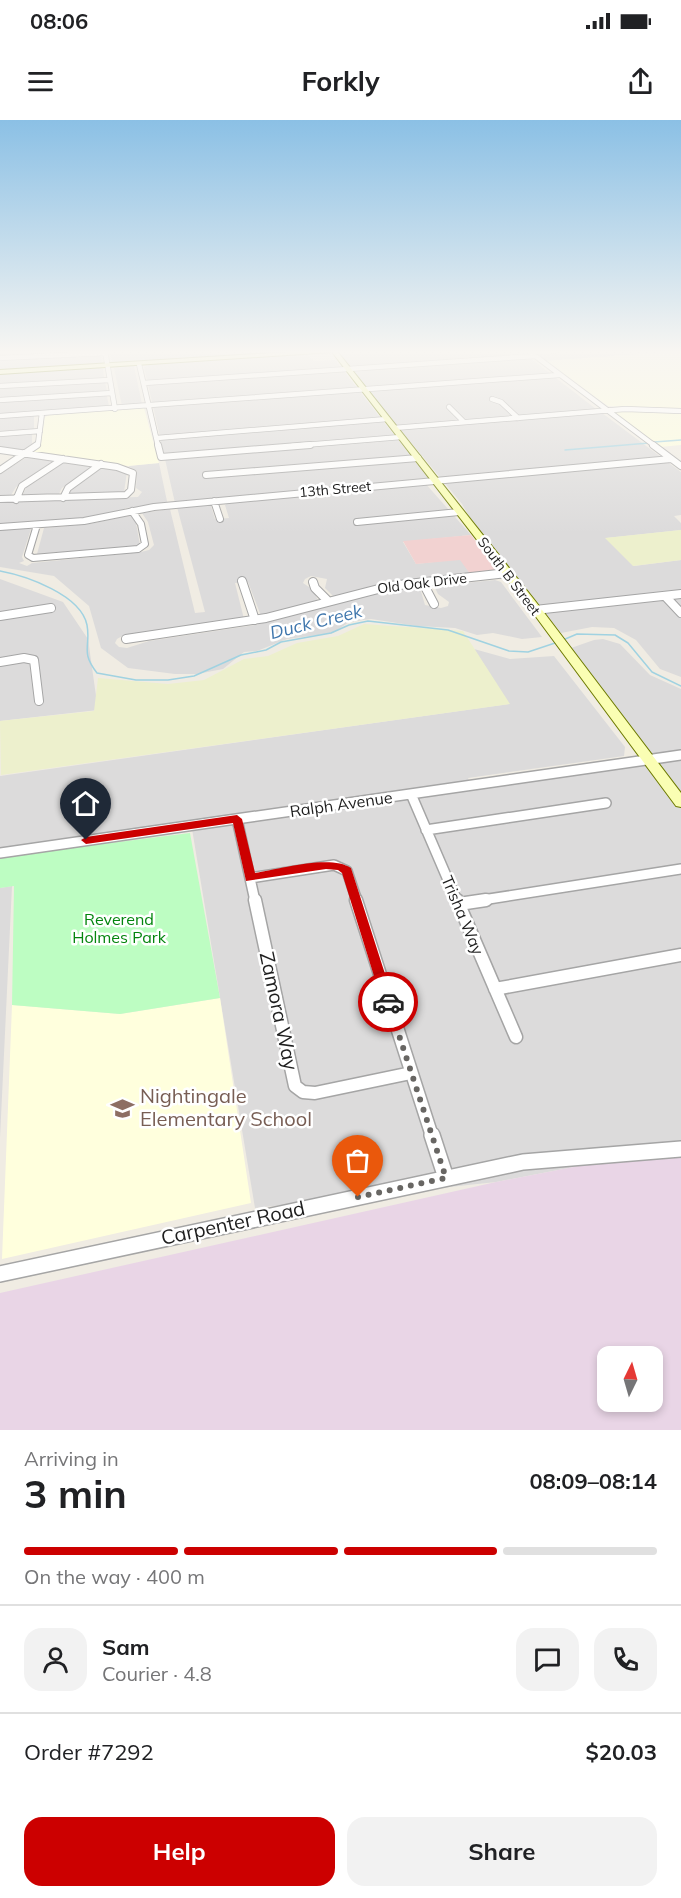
<!DOCTYPE html>
<html lang="en">
<head>
<meta charset="utf-8">
<style>
	:root { --surface:#fff; --page:#f2f2f2; --text:#202124; --muted:#757577; --line:#e0e0e0; --accent:#c00 }
	body { margin:0; font-family:Mulish,sans-serif; background:var(--page); color:var(--text); height:100vh; display:flex; flex-direction:column; font-size:22px; white-space:nowrap }
	* { box-sizing:border-box; margin:0 }
	p { font-size:20px; color:var(--muted) }
	.icon { flex:none; width:33px; height:33px; fill:none; stroke:currentColor; stroke-width:2; stroke-linecap:round; stroke-linejoin:round }
	.map { position:relative; height:1310px; overflow:hidden }
	.sheet { display:flex; flex-direction:column; background:var(--surface); flex:1 }
	.sheet>* { flex:none }
	.needle { width:39px; rotate:5deg }
	.buttons { position:absolute; left:597px; top:1226px; display:grid; gap:12px }
	.buttons a { display:grid; place-items:center; width:66px; height:66px; border-radius:12px; background:var(--surface); box-shadow:0 3px 9px #0003; font-size:30px }
	.pin { position:absolute; display:grid; place-items:center; width:51px; height:51px; color:#fff; margin:-62px -26px; border-radius:50% 50% 50% 0; rotate:-45deg; box-shadow:0 0 6px #0007 }
	.pin .icon { rotate:45deg }
	.courier { position:absolute; display:grid; place-items:center; width:60px; height:60px; margin:-30px; border:4px solid #c00; border-radius:50%; background:#fff; color:#222; box-shadow:0 2px 8px #0007 }
	.head em { font-style:normal; font-weight:700 }
	.head div { display:flex; flex-direction:column-reverse }
	.head { display:flex; align-items:center; justify-content:space-between; height:102px; padding:0 24px }
	h1 { font-size:39px; font-weight:700; line-height:45px }
	.bar { display:grid; grid-template-columns:repeat(4,1fr); gap:9px 6px; align-content:center; height:72px; padding:0 24px }
	.bar i { height:8px; border-radius:4px; background:var(--line) }
	.bar .current { background:var(--accent) }
	.bar p { grid-column:span 4 }
	.line { display:flex; align-items:center; gap:15px; padding:0 24px; border-top:2px solid var(--line) }
	.line div { flex:1 }
	.round { display:grid; place-items:center; flex:none; width:63px; height:63px; border-radius:18px; background:var(--page) }
	.button { display:flex; gap:12px; margin-top:auto; padding:12px 24px }
	.button a { flex:1; height:69px; border-radius:18px; background:var(--accent); color:#fff; font-size:24px; font-weight:700; line-height:69px; text-align:center }
	.button a+a { background:var(--page); color:var(--text) }
	.status { display:flex; justify-content:space-between; align-items:center; height:42px; padding:0 30px; background:var(--surface); direction:ltr }
	.status svg { height:16px; fill:currentColor }
	header { display:flex; justify-content:space-between; align-items:center; height:78px; padding:0 24px; background:var(--surface); font-size:27px; font-weight:700 }
	.map>svg:first-child { display:block }
</style>
</head>
<body>
<div class="status"><b>08:06</b><svg viewBox="0 0 49 12"><path d="M0 12V9h3v3zM5 12V6h3v6zM10 12V3h3v9zM15 12V0h3v12zM26 1h20v11H26zM47 4h2v5h-2z"/></svg></div>
<header><svg class="icon" aria-label="menu" viewBox="0 0 24 24"><path d="M4 6h16M4 12h16M4 18h16"/></svg>Forkly<svg class="icon" aria-label="share" viewBox="0 0 24 24"><path d="M12 15V3M7 8l5-5 5 5M5 13v7h14v-7"/></svg></header>
<div class="map">
<svg width="681" height="1310" viewBox="0 0 681 1310">
	<rect width="100%" height="100%" fill="#f0ece3"/>
	<path fill="#dcdbdb" d="M 110,231 L 310,231 L 115,243 L 112,242 Z
		M 337,231 L 521,231 L 596,289 L 398,307 Z
		M 532,231 L 681,231 L 545,241 Z
		M 307,234 L 314,241 L 335,240 L 428,358 L 175,383 L 144,247 L 151,244 Z
		M 101,235 L 102,243 L 99,244 L 0,250 L 0,240 Z
		M 134,246 L 142,284 L 122,286 L 114,248 Z
		M 100,248 L 103,249 L 104,257 L 102,258 L 0,264 L 0,254 Z
		M 105,262 L 107,271 L 0,279 L 0,267 Z
		M 103,275 L 107,276 L 109,287 L 0,294 L 0,282 Z
		M 602,293 L 681,352 L 681,395 L 674,396 L 681,403 L 681,410 L 606,418 L 634,446 L 681,440 L 681,557 L 660,549 L 636,520 L 614,508 L 592,507 L 561,513 L 469,396 L 462,384 L 400,309 Z
		M 34,296 L 34,309 L 0,312 L 0,298 Z
		M 32,313 L 32,324 L 23,331 L 0,328 L 0,316 Z
		M 27,337 L 55,341 L 16,367 L 10,377 L 0,377 L 0,354 Z
		M 64,342 L 93,346 L 62,368 L 58,376 L 22,376 L 27,366 Z
		M 159,343 L 168,386 L 125,388 L 124,391 L 81,400 L 0,404 L 0,381 L 138,377 L 142,372 L 136,368 L 137,351 L 128,346 Z
		M 101,348 L 127,352 L 124,372 L 68,375 L 73,367 Z
		M 425,363 L 471,415 L 403,422 L 416,444 L 460,439 L 472,456 L 373,467 L 333,476 L 325,468 L 327,459 L 311,456 L 305,459 L 303,463 L 312,469 L 318,480 L 261,496 L 248,462 L 235,463 L 244,499 L 187,509 L 124,515 L 117,519 L 115,523 L 119,527 L 127,528 L 149,521 L 255,505 L 354,478 L 404,469 L 420,468 L 425,485 L 441,488 L 448,486 L 449,482 L 438,474 L 434,466 L 495,460 L 501,462 L 542,517 L 522,519 L 493,513 L 477,515 L 455,508 L 417,506 L 371,499 L 349,502 L 333,513 L 287,519 L 257,531 L 244,532 L 223,549 L 197,554 L 175,554 L 128,548 L 101,528 L 89,486 L 54,456 L 0,447 L 0,409 L 31,409 L 22,437 L 24,441 L 19,443 L 27,446 L 32,443 L 141,432 L 149,430 L 154,425 L 148,402 L 142,393 L 170,389 L 195,493 L 205,492 L 177,387 L 206,384 L 211,386 L 215,399 L 229,398 L 225,385 L 229,382 Z
		M 127,396 L 131,396 L 136,403 L 140,425 L 137,426 L 37,434 L 44,408 L 89,404 Z
		M 0,459 L 63,482 L 88,519 L 98,590 L 0,601 Z
		M 603,519 L 620,524 L 650,555 L 681,569 L 681,1026 L 496,1062 L 255,1088 L 191,703 L 0,735 L 0,656 L 509,584 L 474,529 L 510,539 L 554,536 L 625,627 L 624,636 L 468,658 L 470,663 L 656,642 L 571,528 L 594,520 Z
		M 12,766 L 0,1018 L 0,768 Z"/>
	<path fill="#f2d2d1" d="M 471,415 L 498,451 L 471,455 L 460,440 L 416,444 L 403,421 Z"/>
	<path fill="#e9d5e6" fill-rule="evenodd" d="M 681,1026 L 681,1310 L 0,1310 L 0,1173 L 496,1062 ZM 608,1236 L 652,1236 L 652,1281 L 608,1281 Z"/>
	<path fill="#ffd" d="M 681,231 L 681,289 L 608,286 L 545,241 Z
		M 144,288 L 159,343 L 128,346 L 33,333 L 41,325 L 45,297 L 49,295 Z
		M 630,291 L 681,294 L 681,325 L 660,327 L 612,292 Z
		M 220,878 L 251,1083 L 2,1139 L 12,885 L 120,894 Z"/>
	<path fill="#edf0cd" d="M 681,410 L 681,440 L 633,446 L 605,418 Z
		M 364,504 L 463,511 L 510,584 L 1,655 L 0,601 L 94,591 L 98,558 L 168,564 L 204,560 L 244,539 L 268,536 L 297,523 L 338,516 Z"/>
	<path fill="#bdfdc2" d="M 190,713 L 220,878 L 120,894 L 12,885 L 14,766 L 0,768 L 0,737 Z"/>
	<g fill="none" stroke-linecap="round" stroke-linejoin="round">
		<path stroke="#a0d2e1" stroke-width="1.5" d="M 654,322 L 681,320
			M 565,330 L 649,323
			M 0,451 C 27,456 81,475 87,505 C 91,527 80,531 97,553 L 136,560 L 168,560 L 194,556 L 241,535 L 266,530 L 281,522 L 331,513 L 349,505 L 368,501 L 448,510 L 509,531 L 528,532 L 558,522
			M 563,520 L 577,514 L 615,515 L 628,523 L 652,552 L 681,566"/>
		<defs>
			<path id="street-far5" d="M 105,231 L 115,289
				M 530,232 L 655,326
				M 531,232 L 555,231
				M 0,238 L 105,233
				M 139,244 L 158,326
				M 144,263 L 535,236
				M 0,266 L 109,260
				M 492,279 L 501,282 L 518,298
				M 0,280 L 112,273
				M 449,287 L 464,302
				M 0,296 L 559,255
				M 394,308 L 625,289 L 681,291
				M 0,314 L 40,311
				M 157,318 L 387,299
				M 35,326 L 38,324 L 42,293
				M 292,326 L 401,317"/>
			<path id="street-far4" d="M 158,325 L 161,337 L 310,325
				M 653,325 L 681,346
				M 0,330 L 117,347 L 133,353 L 131,370 L 126,375 L 0,379
				M 0,350 L 37,325
				M 206,355 L 418,338
				M 63,378 L 68,368 L 101,344
				M 16,380 L 22,366 L 63,339
				M 214,381 L 220,399
				M 357,402 L 459,392
				M 37,405 L 28,435 L 33,438 L 138,429 L 145,424 L 141,404 L 132,391
				M 0,407 L 84,401 L 154,387 L 671,339"/>
			<path id="street-far3" d="M 242,461 L 255,500
				M 313,462 L 315,468 L 327,480
				M 423,463 L 434,484
				M 665,476 L 681,493
				M 535,490 L 681,474
				M 0,496 L 51,488
				M 126,519 L 266,498 L 390,466 L 507,453
				M 0,542 L 24,538 L 34,540 L 39,581"/>
			<path id="street-far2" d="M 411,674 L 457,781
				M 237,699 L 255,781
				M 426,710 L 606,683
				M 0,733 L 681,635
				M 250,758 L 334,745 L 347,751 L 357,781
				M 476,781 L 681,749"/>
			<path id="street-far1" d="M 255,780 L 295,966 L 303,972 L 315,973 L 411,953
				M 356,780 L 432,1016
				M 457,780 L 516,917
				M 459,784 L 486,780
				M 495,869 L 681,835"/>
			<path id="street" d="M 432,1015 L 446,1058
				M 0,1154 L 523,1042 L 681,1029"/>
			<path id="secondary" d="M 306,231 L 337,231 L 536,482 L 681,673 L 681,687 L 676,686 L 528,486 L 332,232 L 0,254 L 0,250 Z"/>
		</defs>
		<use href="#street-far5" stroke="#a5a5a5" stroke-width="6"/>
		<use href="#street-far4" stroke="#a5a5a5" stroke-width="8"/>
		<use href="#street-far3" stroke="#a5a5a5" stroke-width="10"/>
		<use href="#street-far2" stroke="#a5a5a5" stroke-width="12"/>
		<use href="#street-far1" stroke="#a5a5a5" stroke-width="15"/>
		<use href="#street" stroke="#a5a5a5" stroke-width="18"/>
		<use href="#secondary" stroke="#6d7a00" stroke-width="2"/>
		<use href="#street-far5" stroke="#fff" stroke-width="4.5"/>
		<use href="#street-far4" stroke="#fff" stroke-width="6"/>
		<use href="#street-far3" stroke="#fff" stroke-width="8"/>
		<use href="#street-far2" stroke="#fff" stroke-width="9"/>
		<use href="#street-far1" stroke="#fff" stroke-width="12"/>
		<use href="#street" stroke="#fff" stroke-width="15"/>
		<use href="#secondary" fill="#fafeb3" fill-rule="evenodd"/>
	</g>
	<linearGradient id="sky" x2="0" y2="1"><stop stop-color="#8bc0e5"/><stop offset="0.56" stop-color="#f8f6f2"/><stop offset="1" stop-color="#f8f6f2" stop-opacity="0"/></linearGradient>
	<rect width="681" height="414" fill="url(#sky)"/>
	<path fill="#c00" d="M 237,695 L 242,699 L 255,753 C 279,749 331,734 351,748 L 394,882 L 392,886 L 384,886 L 382,882 L 342,753 L 338,750 L 326,749 L 246,761 L 233,703 L 86,724 L 81,720 L 86,717 Z"/>
	<g fill="none" stroke-linecap="round" stroke-linejoin="round">
		<path stroke="#686663" stroke-width="6" stroke-dasharray="0 10.8" d="M 358,1077 L 446,1058 L 388,882"/>
	</g>
	<defs>
		<symbol id="school-bare" viewBox="-9 -9 18 18"><path d="M0-5L7-2L0 1L-7-2ZM-4 1L0 2.5L4 1V4Q0 6-4 4Z" fill="#8d6e63" stroke="#fff" stroke-width="2.5" paint-order="stroke"/></symbol>
	</defs>
	<g fill-rule="evenodd">
		<use href="#school-bare" x="106" y="972" width="33" height="33"/>
	</g>
	<g text-anchor="middle" stroke-width="5" stroke-linejoin="round" paint-order="stroke">
		<g font-size="14" fill="#1e1e1e" stroke="#fff">
			<text transform="translate(335 369) rotate(-5)" y="5">13th Street</text>
			<text transform="translate(509 456) rotate(53)" y="5">South B Street</text>
			<text transform="translate(422 463) rotate(-7)" y="5">Old Oak Drive</text>
		</g>
		<g font-size="16" fill="#1e1e1e" stroke="#fff">
			<text transform="translate(341 684) rotate(-8)" y="6">Ralph Avenue</text>
			<text transform="translate(463 795) rotate(67)" y="6">Trisha Way</text>
		</g>
		<g font-size="16" fill="#04850e" stroke="#fff">
			<text x="119" y="805">Reverend<tspan x="119" dy="18">Holmes Park</tspan></text>
		</g>
		<g font-size="18" font-style="italic" fill="#4077ad" stroke="#fff">
			<text transform="translate(316 502) rotate(-14)" y="6">Duck Creek</text>
		</g>
		<g font-size="20" fill="#1e1e1e" stroke="#fff">
			<text transform="translate(279 891) rotate(78)" y="7">Zamora Way</text>
			<text transform="translate(233 1103) rotate(-12)" y="7">Carpenter Road</text>
		</g>
		<g font-size="20" fill="#785e54" stroke="#fff" text-anchor="start">
			<text x="140" y="983">Nightingale<tspan x="140" dy="23">Elementary School</tspan></text>
		</g>
	</g>
</svg>
<div class="buttons">
<a><svg class="needle" viewBox="-14 -14 28 28"><path d="M0-13l5 13h-10z" fill="#e53935"/><path d="M0 13l5-13h-10z" fill="#757577"/></svg></a>
</div>
<div class="pin" style="left:358px;top:1077px;background:#ea580c"><svg class="icon" aria-label="bag" viewBox="0 0 24 24"><path d="M5 8h14l-1 12H6zM9 8a3 3 0 0 1 6 0"/></svg></div>
<div class="pin" style="left:86px;top:720px;background:#1f2937"><svg class="icon" aria-label="home" viewBox="0 0 24 24"><path d="M3 11l9-7 9 7M6 9v11h12V9"/></svg></div>
<div class="courier" style="left:388px;top:882px"><svg class="icon" aria-label="car" viewBox="0 0 24 24"><path d="M5 17H2v-5l4-1 3-4h7l3 4 3 1v5h-3M9 17h6M6 11h13"/><circle cx="7" cy="17" r="2"/><circle cx="17" cy="17" r="2"/></svg></div>
</div>
<section class="sheet">
<div class="head"><div><h1>3 min</h1><p>Arriving in</p></div><em>08:09–08:14</em></div>
<div class="bar"><i class="current"></i><i class="current"></i><i class="current"></i><i></i><p>On the way · 400 m</p></div>
<div class="line" style="height:108px"><a class="round"><svg class="icon" aria-label="person" viewBox="0 0 24 24"><circle cx="12" cy="8" r="4"/><path d="M4 21q1-7 8-7t8 7"/></svg></a><div><b>Sam</b><p>Courier · 4.8</p></div><a class="round"><svg class="icon" aria-label="chat" viewBox="0 0 24 24"><path d="M4 5h16v11H9l-5 4z"/></svg></a><a class="round"><svg class="icon" aria-label="phone" viewBox="0 0 24 24"><path d="M5 4h4l2 5-3 2q2 4 5 5l2-3 5 2v4C11 20 4 13 5 4z"/></svg></a></div>
<div class="line" style="height:78px"><div>Order #7292</div><b>$20.03</b></div>
<div class="button"><a>Help</a><a>Share</a></div>
</section>
</body>
</html>
